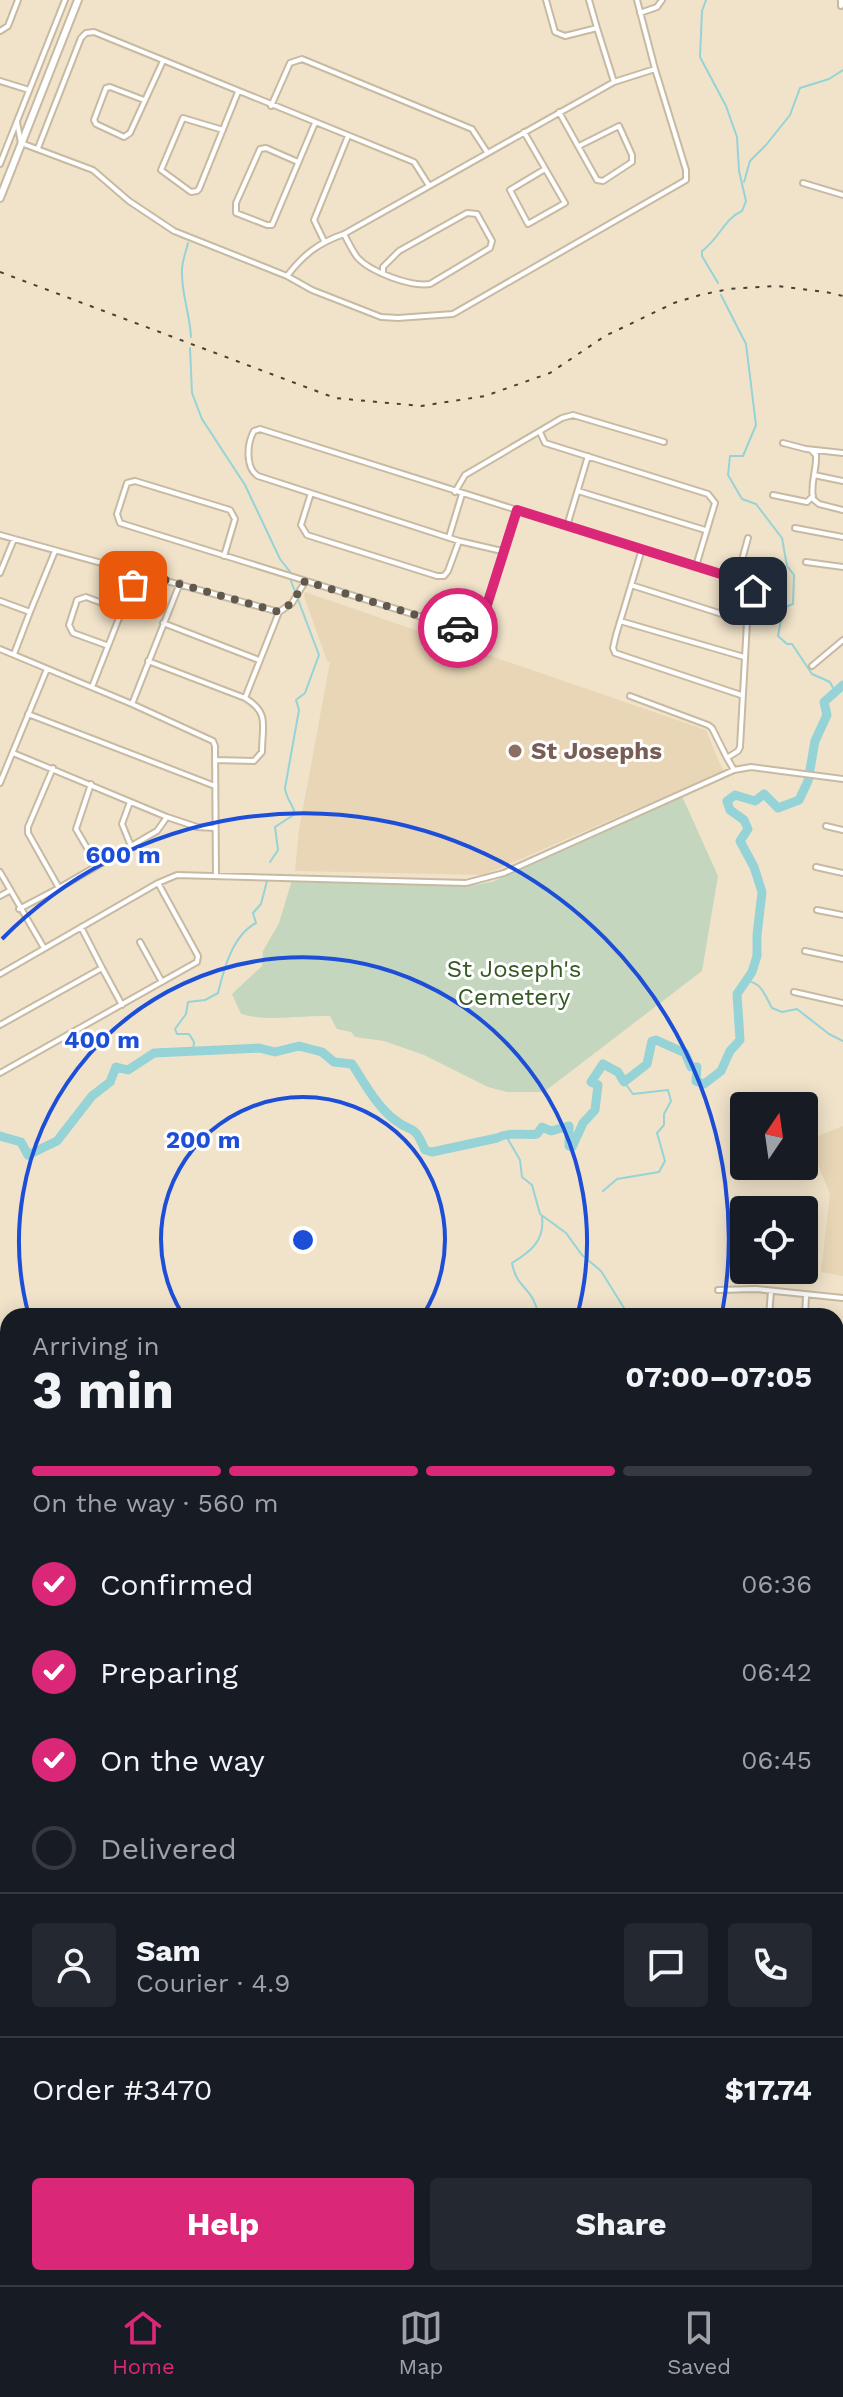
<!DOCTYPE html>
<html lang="en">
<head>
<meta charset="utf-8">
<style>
	:root { --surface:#171b24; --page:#242831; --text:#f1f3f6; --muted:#9ea1a6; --line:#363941; --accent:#db2777 }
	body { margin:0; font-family:"Work Sans",sans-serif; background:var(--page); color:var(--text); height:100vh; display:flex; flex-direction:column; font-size:30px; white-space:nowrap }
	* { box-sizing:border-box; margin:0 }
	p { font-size:26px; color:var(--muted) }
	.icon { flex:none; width:44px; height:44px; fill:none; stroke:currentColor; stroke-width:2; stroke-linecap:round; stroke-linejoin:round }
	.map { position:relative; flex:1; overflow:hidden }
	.drawer { position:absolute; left:0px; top:1308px; width:844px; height:978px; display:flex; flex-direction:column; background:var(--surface); border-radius:24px 24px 0 0; box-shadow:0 4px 20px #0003 }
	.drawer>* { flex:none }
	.needle { width:52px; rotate:13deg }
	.controls { position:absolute; left:730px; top:1092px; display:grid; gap:16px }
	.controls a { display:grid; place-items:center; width:88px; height:88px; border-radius:8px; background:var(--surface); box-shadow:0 4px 20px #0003; font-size:40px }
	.pin { position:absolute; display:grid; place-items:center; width:68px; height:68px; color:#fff; margin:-34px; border-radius:16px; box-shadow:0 4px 12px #0006 }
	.courier { position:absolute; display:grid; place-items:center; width:80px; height:80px; margin:-40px; border:6px solid #db2777; border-radius:50%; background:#fff; color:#222; box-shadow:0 2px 10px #0007 }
	.overview em { font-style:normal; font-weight:700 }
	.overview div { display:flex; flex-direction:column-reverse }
	.overview { display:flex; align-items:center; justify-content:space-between; height:136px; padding:0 32px }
	h1 { font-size:52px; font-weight:700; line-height:60px }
	.bar { display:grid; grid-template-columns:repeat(4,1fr); gap:12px 8px; align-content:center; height:96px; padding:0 32px }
	.bar i { height:10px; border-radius:6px; background:var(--line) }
	.bar .selected { background:var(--accent) }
	.bar p { grid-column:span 4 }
	.line { display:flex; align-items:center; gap:20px; padding:0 32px; border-top:2px solid var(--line) }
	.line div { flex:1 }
	.round { display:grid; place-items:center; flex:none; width:84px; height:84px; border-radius:8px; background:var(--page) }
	ol { padding:0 32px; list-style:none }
	li { display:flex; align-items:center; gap:24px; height:88px }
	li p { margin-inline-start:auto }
	li .icon { padding:8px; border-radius:50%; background:var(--accent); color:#fff; stroke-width:4 }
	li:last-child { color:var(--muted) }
	li i { width:44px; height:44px; border:4px solid var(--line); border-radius:50% }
	.button { display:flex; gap:16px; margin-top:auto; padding:16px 32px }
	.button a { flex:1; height:92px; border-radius:8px; background:var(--accent); color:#fff; font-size:32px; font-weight:700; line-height:92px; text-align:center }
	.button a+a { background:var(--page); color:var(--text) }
	.tabs { display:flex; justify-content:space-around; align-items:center; height:112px; border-top:2px solid var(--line); background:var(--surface); font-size:22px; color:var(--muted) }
	.tabs a { display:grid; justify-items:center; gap:4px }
	.tabs .selected { color:var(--accent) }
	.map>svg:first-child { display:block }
</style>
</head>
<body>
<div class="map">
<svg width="843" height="2285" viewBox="0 0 843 2285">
	<rect width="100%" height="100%" fill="#f1e3ca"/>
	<path fill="#e8d6b6" d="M 305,592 L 706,730 L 723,771 L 484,875 L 295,871 L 299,830 L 330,662 L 327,661 L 304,596 Z
		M 843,1126 L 843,1276 L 821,1272 L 830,1194 L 808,1140 Z
		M 843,1595 L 843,1675 L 836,1676 L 836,1598 Z
		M 836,1692 L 843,1692 L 843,1842 L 836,1838 Z"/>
	<path fill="#dcd7ed" d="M 843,2088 L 843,2282 L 789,2278 L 836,2278 L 836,2090 Z"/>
	<path fill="#c4d6bd" d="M 682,796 L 718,876 L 702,971 L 544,1092 L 507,1092 L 488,1087 L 424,1055 L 384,1041 L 355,1037 L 351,1032 L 337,1029 L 330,1016 C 300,1015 269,1022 241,1014 L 232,994 L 262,966 L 263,951 L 279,923 L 292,880 L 474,885 L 492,882 Z"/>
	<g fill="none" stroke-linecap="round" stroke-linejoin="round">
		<path stroke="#95d3d7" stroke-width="2" d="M 706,0 L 702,11 L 700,57 L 726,106 L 737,137 L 739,171 L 746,201 L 742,211 C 724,219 719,239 702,251 L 702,256 L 718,283
			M 744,182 L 750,161 L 766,145 L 790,115 L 800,88 L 829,79 L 843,70
			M 188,243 C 186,252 182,261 182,270 C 181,293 190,314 191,337
			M 721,295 L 746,344 L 756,425 L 743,456 L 730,456 L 728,475 L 742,499 L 756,504 L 782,538 L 787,566 L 794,575 L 793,604 L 783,608 L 778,636 L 787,644 L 792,644 L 812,674 L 830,682 L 835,692
			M 190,348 L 192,393 L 202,419 L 245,485 L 280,559 L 291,573
			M 270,862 L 278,850 L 275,827 L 295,814 C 293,804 286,799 285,788 L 299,710 L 296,700 L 305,693 L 319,655 L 291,581
			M 746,981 C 762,982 765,996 772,1008 L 782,1012 L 797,1009 L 829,1034 L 843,1041
			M 193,1051 L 194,1042 L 189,1034 L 177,1034 L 175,1029 L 186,1014 L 188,1002 L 205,1000 L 218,993 C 224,968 233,935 256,923 L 253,913 L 261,904 L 267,881
			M 505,1134 L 520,1160 L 522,1177 L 532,1185 L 540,1214 L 566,1233 L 582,1255 L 601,1271 L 629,1316
			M 603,1191 L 617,1179 L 659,1172 L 665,1161 L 657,1133 L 664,1125 L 664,1114 L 671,1101 L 668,1090 L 633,1094 L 624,1082
			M 542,1217 C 545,1241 530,1252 512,1263 C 516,1284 525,1285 533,1299 C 537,1308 536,1310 544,1316
			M 836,1578 L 843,1577
			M 836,1973 L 843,1980"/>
		<path stroke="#95d3d7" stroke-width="9" d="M 0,1136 L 21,1142 L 28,1155 L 57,1141 L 92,1096 L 110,1082 L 116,1067 L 128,1070 L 154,1053 L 259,1048 L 275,1052 L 299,1046 L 322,1052 L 334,1062 L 352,1064 C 364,1082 377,1107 395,1120 C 414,1135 413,1122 425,1150 L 432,1152 L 497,1138 C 510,1131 523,1136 537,1134 L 542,1127 L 551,1131 L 569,1126 L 569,1146 L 572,1147 L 583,1123 L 595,1110 L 598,1085 L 591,1082 L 603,1064 L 618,1072 L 624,1082 L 647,1064 L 652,1041 L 656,1040 L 685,1053 L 691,1067 L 697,1067 L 696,1081 L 704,1084 L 721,1071 L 730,1051 L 740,1040 L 737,994 L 752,972 L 757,956 L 757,935 L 762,892 L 754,867 L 740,841 L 748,829 L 744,820 L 730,810 L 727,801 L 735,795 L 755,801 L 764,794 L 778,808 L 799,800 L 808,781 L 815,741 L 827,715 L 824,702 L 843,685"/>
		<defs>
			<path id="minor" d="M 546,0 L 555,32 L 565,36 L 597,28 L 589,0
				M 637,0 L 655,69
				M 841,0 L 841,6
				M 640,13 L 657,7 L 662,0
				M 597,28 L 614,82
				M 0,31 L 8,26 L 18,0
				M 0,81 L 29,90
				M 144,100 L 110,87 L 106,88 L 94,120 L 96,124 L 124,137 L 130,133 L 163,61
				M 271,106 L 290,63 L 302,59 L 472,129 L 487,152
				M 559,112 L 597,180 L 603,181 L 632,162 L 632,155 L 619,126 L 579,146
				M 17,122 L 21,143 L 93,170 L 129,201 L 174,231 L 287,276 L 312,290 L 381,317 L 398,318 L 453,314 L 686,180 L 686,170 L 655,69 L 614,82 L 344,234 C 318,243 303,255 287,276
				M 223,130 L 183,118 L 161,170 L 191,192 L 197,191 L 199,189 L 238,92
				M 524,132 L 565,203 L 528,224 L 510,190 L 545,169
				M 38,148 L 81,38 L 86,33 L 94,32 L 414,162 L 428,184
				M 298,162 L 266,148 L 260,149 L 236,203 L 236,213 L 267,225 L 272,225 L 315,123
				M 0,164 L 65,0
				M 803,183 L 843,195
				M 344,234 C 348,242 352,250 357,257 C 370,272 411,287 430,284 L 490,248 L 492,241 L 477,214 L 467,213 L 399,251 L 383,267 L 383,272
				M 324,241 L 314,220 L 348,136
				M 540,432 L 545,443 L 708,494 L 715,503 L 696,566
				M 783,443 L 806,449 L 843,453
				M 811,450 L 816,455 C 817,470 810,483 813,499 L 819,504 L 843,510
				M 814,475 L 843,481
				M 578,491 L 705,530
				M 455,492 L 465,475 L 562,418 L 573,415 L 664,442
				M 311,493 L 301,525 L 307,535 L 437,576 L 444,576 L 448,571 L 459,541
				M 773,495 L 807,502 L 813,496
				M 567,526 L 588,456
				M 795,528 L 843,537
				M 0,535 L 279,612
				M 449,537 L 462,494
				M 642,549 L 616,635 L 613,648 L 615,653 L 741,695
				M 502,551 L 459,541 L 258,476 C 245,468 247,443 254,431 L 260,429 L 517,510
				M 224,556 L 235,519 L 230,510 L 135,481 L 127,483 L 117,514 L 120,523 L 470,632 L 476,631 L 480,627 L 517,510 L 743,581 L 753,591 L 747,622 L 740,747 L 738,751 L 727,758 L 734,770
				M 806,562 L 843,567
				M 0,573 L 14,539
				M 737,578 L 748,538
				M 631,585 L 747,622
				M 0,601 L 30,612 L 55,551
				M 620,621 L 744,657
				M 163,623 L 259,660
				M 106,645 L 73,633 L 69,625 L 77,600 L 86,597 L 121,610
				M 0,649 L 132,704 L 213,741 L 215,746 L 216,876
				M 14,654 L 30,612
				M 148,661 L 245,698 C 270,713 262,725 262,752 L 254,761 L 215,760
				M 812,666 L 843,640
				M 92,687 L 137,572
				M 630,696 L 708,725 L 712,728 L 727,758
				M 245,698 L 279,612 L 292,603 L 305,582
				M 132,704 L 180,583
				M 28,714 L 215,786
				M 13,753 L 167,817 L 197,827 L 215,828
				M 53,768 L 28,827 L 28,833 L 59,888 L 157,831 L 167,817
				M 0,783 L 47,669
				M 91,784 L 76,829 L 97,865
				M 130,802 L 122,824 L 131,846
				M 826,826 L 843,830
				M 816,867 L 843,873
				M 0,872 L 44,948
				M 0,896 L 9,891
				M 19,909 L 59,888
				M 817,910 L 843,915
				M 140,942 L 162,982
				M 805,951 L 843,959
				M 102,968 L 122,1005
				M 0,974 L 158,883 L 177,875 L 466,883 L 504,873 L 734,770 L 751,767 L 843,779
				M 794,992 L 843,1003
				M 0,1025 L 102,968 L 81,927
				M 0,1073 L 197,962 L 198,956 L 158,883
				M 718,1290 L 756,1289 L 843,1298
				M 769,1316 L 771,1291
				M 805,1316 L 806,1296
				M 836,1389 L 839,1384 L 843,1344
				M 836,1461 L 843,1462
				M 836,1502 L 843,1502"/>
			<path id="tertiary" d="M 0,198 L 78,0
				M 0,1889 L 8,1893"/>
			<path id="trunk" d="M 836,2080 L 843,2078
				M 300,2285 L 305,2278"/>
		</defs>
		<use href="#minor" stroke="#c8baa2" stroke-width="8"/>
		<use href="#tertiary" stroke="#c8baa2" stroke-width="10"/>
		<use href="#trunk" stroke="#c8baa2" stroke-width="12"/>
		<use href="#minor" stroke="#fff" stroke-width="4"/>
		<use href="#tertiary" stroke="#fff" stroke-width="6"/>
		<use href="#trunk" stroke="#fff" stroke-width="8"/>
		<path stroke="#474034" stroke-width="2" stroke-dasharray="4 8" stroke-linecap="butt" d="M 0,272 L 335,398 L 421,406 L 485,396 L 550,373 L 605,336 L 674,303 L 700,295 L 729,289 L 777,286 L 826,292 L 843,296
			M 836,2245 L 843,2246
			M 622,2278 L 718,2285
			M 708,2279 L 784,2285"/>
	</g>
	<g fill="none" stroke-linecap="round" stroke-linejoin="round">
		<path stroke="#61594b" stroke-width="8" stroke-dasharray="0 14.4" d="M 133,585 L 137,572 L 279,612 L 292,603 L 305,581 L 458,628"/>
		<path stroke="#db2777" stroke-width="10" d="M 458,628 L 476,631 L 480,627 L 517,510 L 743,581 L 753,591"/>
	</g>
	<g fill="none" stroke="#1d4ed8" stroke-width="4">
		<path d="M183 1315A142 142 0 1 1 423 1315"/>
		<path d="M29 1316A284 284 0 1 1 577 1316"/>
		<path d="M2 939A425 425 0 0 1 722 1314"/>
	</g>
	<circle fill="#8d6e63" stroke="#fff" stroke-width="3" cx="515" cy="751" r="8"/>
	<g text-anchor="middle" stroke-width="6" stroke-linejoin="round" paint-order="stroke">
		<g font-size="24" font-weight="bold" fill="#785e54" stroke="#fff" text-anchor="start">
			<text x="531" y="759">St Josephs</text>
		</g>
		<g font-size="24" fill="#345922" stroke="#fff">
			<text x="514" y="977">St Joseph's<tspan x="514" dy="28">Cemetery</tspan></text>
		</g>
	</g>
	<circle cx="303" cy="1240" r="12" fill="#1d4ed8" stroke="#fff" stroke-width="4"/>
	<g font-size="24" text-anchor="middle" font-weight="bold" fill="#1d4ed8" stroke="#fff" stroke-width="6" stroke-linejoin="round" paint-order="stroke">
		<text x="123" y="863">600 m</text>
		<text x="102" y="1048">400 m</text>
		<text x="203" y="1148">200 m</text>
	</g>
</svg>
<div class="controls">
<a><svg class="needle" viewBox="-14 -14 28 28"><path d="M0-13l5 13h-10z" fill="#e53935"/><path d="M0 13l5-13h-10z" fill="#9ea1a6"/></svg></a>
<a><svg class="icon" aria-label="locate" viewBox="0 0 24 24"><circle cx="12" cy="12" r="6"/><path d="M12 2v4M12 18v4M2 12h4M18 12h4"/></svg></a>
</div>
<div class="pin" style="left:133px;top:585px;background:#ea580c"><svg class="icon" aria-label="bag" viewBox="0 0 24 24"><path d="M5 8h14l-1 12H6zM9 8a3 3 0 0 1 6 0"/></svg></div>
<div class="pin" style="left:753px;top:591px;background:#1f2937"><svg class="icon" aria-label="home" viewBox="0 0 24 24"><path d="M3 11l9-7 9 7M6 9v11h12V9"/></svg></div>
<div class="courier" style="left:458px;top:628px"><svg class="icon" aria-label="car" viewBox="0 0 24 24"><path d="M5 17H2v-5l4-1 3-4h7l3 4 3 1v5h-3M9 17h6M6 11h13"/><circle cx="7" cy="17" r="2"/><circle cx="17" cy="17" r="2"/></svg></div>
<section class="drawer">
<div class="overview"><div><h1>3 min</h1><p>Arriving in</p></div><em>07:00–07:05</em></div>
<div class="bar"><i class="selected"></i><i class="selected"></i><i class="selected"></i><i></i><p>On the way · 560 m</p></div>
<ol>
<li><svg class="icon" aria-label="check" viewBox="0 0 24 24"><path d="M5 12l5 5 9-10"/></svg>Confirmed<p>06:36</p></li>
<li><svg class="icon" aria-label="check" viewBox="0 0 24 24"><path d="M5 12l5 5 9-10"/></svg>Preparing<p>06:42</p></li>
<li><svg class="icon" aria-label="check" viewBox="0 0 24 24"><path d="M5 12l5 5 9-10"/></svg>On the way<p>06:45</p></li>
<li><i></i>Delivered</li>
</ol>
<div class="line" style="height:144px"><a class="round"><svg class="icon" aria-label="person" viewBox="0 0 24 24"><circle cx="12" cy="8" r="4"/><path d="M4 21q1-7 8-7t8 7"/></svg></a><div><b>Sam</b><p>Courier · 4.9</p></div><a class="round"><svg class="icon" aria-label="chat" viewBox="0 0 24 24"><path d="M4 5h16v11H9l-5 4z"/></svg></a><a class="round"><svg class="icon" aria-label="phone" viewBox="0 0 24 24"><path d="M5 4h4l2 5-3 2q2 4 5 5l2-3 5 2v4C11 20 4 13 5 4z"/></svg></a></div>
<div class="line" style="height:104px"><div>Order #3470</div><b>$17.74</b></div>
<div class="button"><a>Help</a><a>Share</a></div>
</section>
</div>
<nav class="tabs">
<a class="selected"><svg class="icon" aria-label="home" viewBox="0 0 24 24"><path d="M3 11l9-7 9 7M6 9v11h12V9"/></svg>Home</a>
<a><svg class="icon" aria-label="map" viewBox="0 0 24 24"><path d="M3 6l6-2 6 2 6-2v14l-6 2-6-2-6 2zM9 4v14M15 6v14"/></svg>Map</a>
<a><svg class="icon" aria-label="saved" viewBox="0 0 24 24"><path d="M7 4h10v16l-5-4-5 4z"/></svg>Saved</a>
</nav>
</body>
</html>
